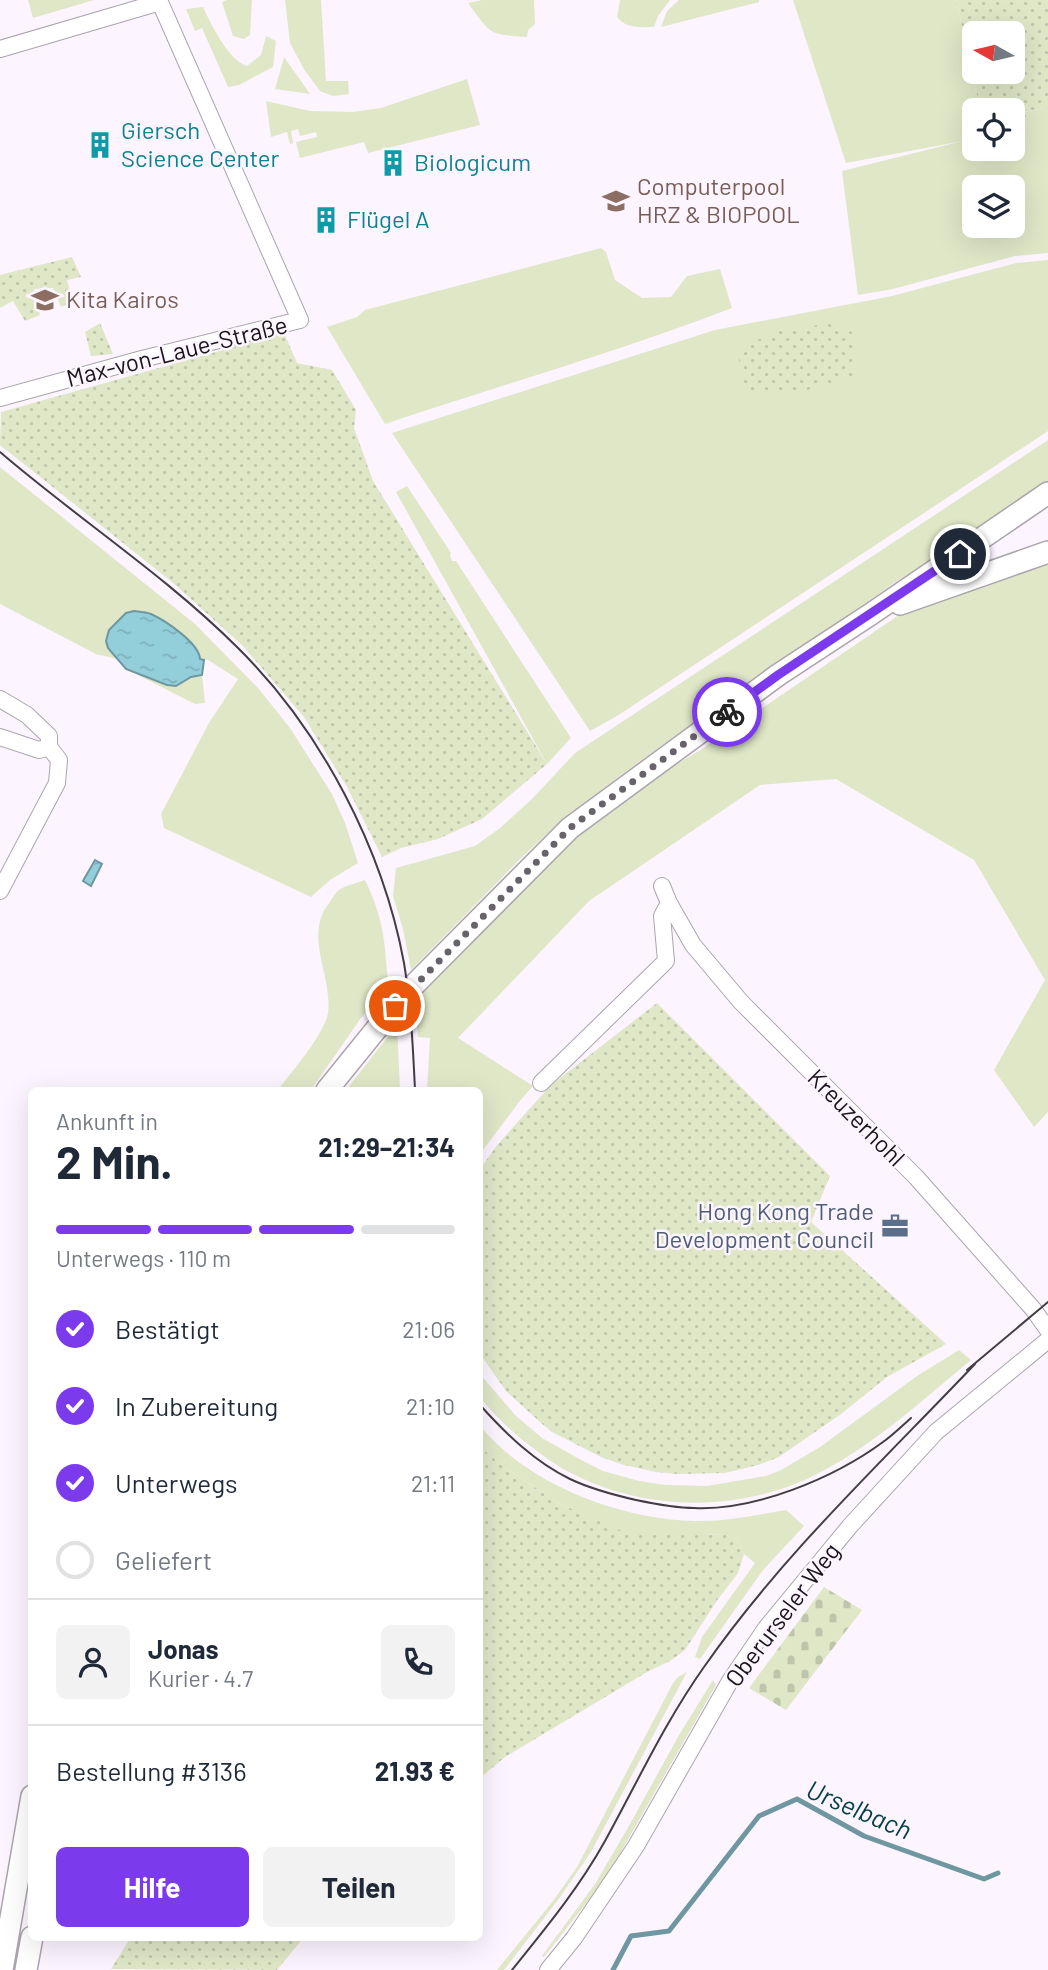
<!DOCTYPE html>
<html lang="de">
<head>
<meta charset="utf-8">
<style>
	:root { --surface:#fff; --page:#f2f2f3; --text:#1f2937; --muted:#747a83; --line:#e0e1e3; --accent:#7c3aed }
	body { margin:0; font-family:Barlow,sans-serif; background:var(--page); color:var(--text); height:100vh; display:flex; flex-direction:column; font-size:26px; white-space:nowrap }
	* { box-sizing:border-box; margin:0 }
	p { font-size:23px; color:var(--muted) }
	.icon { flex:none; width:38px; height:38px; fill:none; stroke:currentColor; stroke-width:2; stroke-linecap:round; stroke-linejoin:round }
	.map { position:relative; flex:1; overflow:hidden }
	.drawer { position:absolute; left:28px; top:1087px; width:455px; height:854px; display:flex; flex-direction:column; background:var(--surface); border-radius:10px; box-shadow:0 7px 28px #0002 }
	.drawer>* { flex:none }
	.needle { width:46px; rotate:278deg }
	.tools { position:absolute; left:962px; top:21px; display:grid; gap:14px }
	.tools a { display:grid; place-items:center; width:63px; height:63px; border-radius:10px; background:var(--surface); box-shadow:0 7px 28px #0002; font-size:35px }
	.pin { position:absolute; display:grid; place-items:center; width:60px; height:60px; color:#fff; margin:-30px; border:4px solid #fff; border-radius:50%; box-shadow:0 2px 7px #0007 }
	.courier { position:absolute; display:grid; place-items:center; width:70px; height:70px; margin:-35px; border:5px solid #7c3aed; border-radius:50%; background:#fff; color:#222; box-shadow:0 2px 9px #0007 }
	.headline em { font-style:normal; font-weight:700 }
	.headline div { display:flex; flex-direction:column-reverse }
	.headline { display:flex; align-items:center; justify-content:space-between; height:119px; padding:0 28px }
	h1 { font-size:46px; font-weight:700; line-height:52px }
	.bar { display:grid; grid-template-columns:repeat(4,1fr); gap:10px 7px; align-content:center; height:84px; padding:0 28px }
	.bar i { height:9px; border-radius:5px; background:var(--line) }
	.bar .current { background:var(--accent) }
	.bar p { grid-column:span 4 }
	.line { display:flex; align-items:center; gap:18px; padding:0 28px; border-top:2px solid var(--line) }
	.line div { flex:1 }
	.round { display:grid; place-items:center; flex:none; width:74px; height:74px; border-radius:10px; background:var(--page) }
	ol { padding:0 28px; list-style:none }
	li { display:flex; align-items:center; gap:21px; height:77px }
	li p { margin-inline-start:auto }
	li .icon { padding:7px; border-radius:50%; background:var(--accent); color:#fff; stroke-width:4 }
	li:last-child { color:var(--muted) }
	li i { width:38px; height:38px; border:4px solid var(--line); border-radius:50% }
	.button { display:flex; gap:14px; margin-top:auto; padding:14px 28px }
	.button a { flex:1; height:80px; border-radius:10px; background:var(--accent); color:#fff; font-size:28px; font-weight:700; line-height:80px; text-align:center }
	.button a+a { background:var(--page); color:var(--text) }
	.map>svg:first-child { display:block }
</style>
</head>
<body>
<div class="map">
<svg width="1048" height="1970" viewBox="0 0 1048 1970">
	<defs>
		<pattern id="cemetery-stones" width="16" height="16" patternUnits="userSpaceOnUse" patternTransform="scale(1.75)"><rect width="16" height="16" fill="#dfe7c7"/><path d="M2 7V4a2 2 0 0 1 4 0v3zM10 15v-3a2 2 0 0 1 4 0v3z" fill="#bfc5aa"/></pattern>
		<pattern id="park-dots" width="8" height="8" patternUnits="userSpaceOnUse" patternTransform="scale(1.75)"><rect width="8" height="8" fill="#dfe7c7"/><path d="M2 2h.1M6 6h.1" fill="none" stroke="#bfc5aa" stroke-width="1.8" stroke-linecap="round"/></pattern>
		<pattern id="water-ripples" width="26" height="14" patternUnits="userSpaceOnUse" patternTransform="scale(1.75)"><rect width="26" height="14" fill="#93cfdb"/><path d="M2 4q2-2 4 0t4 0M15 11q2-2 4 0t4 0" fill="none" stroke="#7eb1bb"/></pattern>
	</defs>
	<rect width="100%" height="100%" fill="#fcf4ff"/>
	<path fill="#dfe7c7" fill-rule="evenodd" d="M 28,0 L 94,0 L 33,18 Z
		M 227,0 L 252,0 L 250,35 L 244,39 L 233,36 L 222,2 Z
		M 285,0 L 321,0 L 326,81 L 348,81 L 349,94 L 333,96 L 320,91 L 305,71 L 290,43 Z
		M 482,0 L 534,0 L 535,24 L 528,30 L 527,37 C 487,34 492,35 468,3 Z
		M 620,0 L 670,0 L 658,16 L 654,27 C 639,27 627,29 617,17 Z
		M 679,0 L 759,0 L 759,2 L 661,27 L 667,11 Z
		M 793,0 L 956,0 L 980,110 L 975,110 L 975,149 L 1013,149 L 1013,130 L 1027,127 L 1025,112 L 1048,107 L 1048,253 L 1015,256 L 893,289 L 858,295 L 842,171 L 963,141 L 846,163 ZM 975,187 L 1013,187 L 1013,226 L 975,226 Z
		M 203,7 C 211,24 228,60 247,66 L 261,55 L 266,36 L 276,41 L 273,67 L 239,85 L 228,87 L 202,28 L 195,31 L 186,9 Z
		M 284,57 L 310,94 L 275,89 Z
		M 467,79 L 480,125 L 368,153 L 364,142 L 300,158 L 296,142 L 317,137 L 316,132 L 300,136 L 298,129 L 291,131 L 293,143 L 290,144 L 287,132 L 271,137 L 266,101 L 310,111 L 353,112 L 381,108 Z
		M 601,248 L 606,252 L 615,280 L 642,298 L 671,297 L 687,276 L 720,269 L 732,308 C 618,352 501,385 385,424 L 327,327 L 357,317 L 365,310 Z
		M 1048,260 L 1048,431 L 617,716 L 590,731 L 392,433 L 715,330 L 892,296 L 1016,263 Z
		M 1048,440 L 1048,491 L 900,579 L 665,743 L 567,815 L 521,858 L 411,970 L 403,929 L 393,896 L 396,868 L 475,846 L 500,828 L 532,799 L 575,753 Z
		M 0,467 L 195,624 L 258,688 L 290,728 L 332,794 L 345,823 L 358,863 L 330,880 L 311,897 L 164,828 L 161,814 L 209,723 L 238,679 L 208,660 L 200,659 L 190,640 L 150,613 L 108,648 L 117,659 L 96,654 L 0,604 Z
		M 407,486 L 451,553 L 450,556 L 452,561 L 456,561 L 571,738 L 547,764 L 396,492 Z
		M 1048,554 L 1048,1112 L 1034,1127 L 994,1070 L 1045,980 L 974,860 L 836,779 L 760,785 L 589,901 L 458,1038 L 533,1086 L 519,1102 L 480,1154 L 480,1090 L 427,1090 L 430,1038 L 418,1037 L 415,996 L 524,885 L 578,836 L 649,780 L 699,751 L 915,604 Z
		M 126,669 L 167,685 L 175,686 L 184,682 L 191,677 L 202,675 L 205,703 L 195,704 Z
		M 365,880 C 384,919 385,943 388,986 L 361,1018 L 311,1090 L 278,1090 C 292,1071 324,1035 328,1013 C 333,977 303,936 329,903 C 332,899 335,893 339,890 C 346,885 357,883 365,880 Z
		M 397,1025 L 400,1090 L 346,1090 Z
		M 959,1350 L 971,1360 C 920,1402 870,1449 809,1478 C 736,1512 645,1511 573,1474 C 554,1465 537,1451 520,1438 C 506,1426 491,1412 480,1397 L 480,1374 L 516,1416 L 542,1438 L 581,1460 L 603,1471 L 639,1481 L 665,1485 L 707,1486 L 766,1476 L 781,1470 L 820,1447 L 917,1376 Z
		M 480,1426 C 529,1485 619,1519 695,1521 C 725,1522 756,1515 786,1510 L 804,1526 L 763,1570 L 700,1659 L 695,1657 L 702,1637 L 755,1563 L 744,1554 L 738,1540 L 726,1535 L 622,1532 L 560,1504 L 508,1470 L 480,1447 Z
		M 687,1672 L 591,1852 L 558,1900 L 504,1970 L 497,1970 L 553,1901 L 577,1867 L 673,1683 L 678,1677 Z
		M 713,1680 L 716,1685 L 618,1857 L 595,1892 L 544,1957 L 542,1956 L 595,1884 L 630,1824 L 679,1735 Z"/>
	<path fill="url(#cemetery-stones)" d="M 824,1587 L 862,1610 L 786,1710 L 749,1688 Z"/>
	<path fill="url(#park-dots)" fill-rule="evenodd" d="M 956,0 L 1048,0 L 1048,107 L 1025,112 L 1028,127 L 1013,130 L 1013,110 L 980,110 ZM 975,33 L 1013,33 L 1013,72 L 975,72 Z
		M 72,257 L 81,277 L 67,280 L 73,302 L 61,307 L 53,288 L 34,289 L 40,315 L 25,321 L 13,301 L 0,308 L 0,275 Z
		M 100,323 L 113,354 L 91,356 L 85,332 Z
		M 834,323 L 854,333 L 852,377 L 804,391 L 746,393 L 737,351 L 775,331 Z
		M 284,333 L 297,363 L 332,370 L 356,410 L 354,428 L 373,481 L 547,764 L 482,819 L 438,839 L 401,848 L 382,857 L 347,787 L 304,717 L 242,645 L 172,582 L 0,445 L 1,412 Z
		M 657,1003 L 830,1176 L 811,1222 L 946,1344 L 887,1377 L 841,1414 L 779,1457 L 758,1465 L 725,1473 L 678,1474 L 656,1472 L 624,1465 L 601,1457 L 552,1432 L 540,1422 L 506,1391 L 480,1354 L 480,1169 L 498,1144 L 551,1085 Z
		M 480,1447 L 508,1470 L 560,1504 L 622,1531 L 726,1535 L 738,1540 L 744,1554 L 738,1573 L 718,1599 L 685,1650 L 670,1661 L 647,1672 L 505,1757 L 480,1778 Z
		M 131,1937 L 304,1937 L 277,1970 L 111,1969 Z"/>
	<path fill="url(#water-ripples)" stroke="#6e97a1" stroke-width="2" d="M 134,611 C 140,612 146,612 151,614 C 166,621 199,643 200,659 L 204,660 L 202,675 L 191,677 L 176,686 L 167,685 L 126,669 L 108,648 L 106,641 L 109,630 L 126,613 Z
		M 95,860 L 102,864 L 91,886 L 83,881 Z"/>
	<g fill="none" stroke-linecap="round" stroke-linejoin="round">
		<path stroke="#6e97a1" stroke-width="5" d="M 613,1970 L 631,1936 L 669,1931 L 759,1816 L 797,1799 L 864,1836 L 984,1879 L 998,1873"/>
		<defs>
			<path id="minor" d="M 0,49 L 160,2
				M 0,398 L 142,359 L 300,320 L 159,0
				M 0,699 L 27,715 L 49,736 L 49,747 L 59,760 L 57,783 L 0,891
				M 0,737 L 39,750 L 49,747
				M 662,886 L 669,903 L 693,945 L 741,1002 L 916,1177 L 1033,1309 L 1048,1330
				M 541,1083 L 666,961 L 662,916 L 669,903
				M 548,1970 L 574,1938 L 636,1846 L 730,1681 L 766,1628 L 850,1526 L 936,1432 L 1048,1340"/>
			<path id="major" d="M 900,604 L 1048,552
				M 327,1090 L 395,1006 L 414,985 L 570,828 L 778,675 L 871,614 L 1048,493
				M 2,1970 L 32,1796
				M 26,1970 L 32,1937"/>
		</defs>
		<use href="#minor" stroke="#aba4ad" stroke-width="18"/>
		<use href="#major" stroke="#aba4ad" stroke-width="24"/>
		<use href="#minor" stroke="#fff" stroke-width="16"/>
		<use href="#major" stroke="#fff" stroke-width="21"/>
		<path stroke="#423e43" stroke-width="2" d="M 0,452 C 78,519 165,575 238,648 C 321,730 383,849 404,963 C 411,1005 413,1048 415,1090
			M 967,1370 L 1048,1302
			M 480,1405 C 506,1434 535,1462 570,1479 C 591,1489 614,1495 636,1500 C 655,1504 675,1508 694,1508 C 755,1511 834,1478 883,1442 C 893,1435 902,1426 911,1418
			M 512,1970 C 545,1929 579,1888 605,1841 C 637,1783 665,1722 704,1667 C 782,1555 882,1462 975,1364"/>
	</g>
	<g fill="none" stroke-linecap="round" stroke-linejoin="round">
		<path stroke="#68636a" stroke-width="7" stroke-dasharray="0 12.6" d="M 395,1006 L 570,828 L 727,712"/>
		<path stroke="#7c3aed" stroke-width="9" d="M 727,712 L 778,675 L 960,554"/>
	</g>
	<defs>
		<symbol id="building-bare" viewBox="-9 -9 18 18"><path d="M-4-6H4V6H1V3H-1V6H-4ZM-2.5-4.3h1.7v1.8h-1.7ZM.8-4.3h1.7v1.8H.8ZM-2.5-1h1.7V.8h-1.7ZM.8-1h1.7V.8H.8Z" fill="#0f9aa8" stroke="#fcf4ff" stroke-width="2.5" paint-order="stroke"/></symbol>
		<symbol id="university-bare" viewBox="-9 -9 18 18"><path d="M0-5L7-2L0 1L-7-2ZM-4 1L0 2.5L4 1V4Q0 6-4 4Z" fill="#8d6e63" stroke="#fcf4ff" stroke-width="2.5" paint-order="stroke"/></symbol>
		<symbol id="school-bare" viewBox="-9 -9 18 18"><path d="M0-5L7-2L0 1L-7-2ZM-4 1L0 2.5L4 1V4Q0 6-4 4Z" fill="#8d6e63" stroke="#fcf4ff" stroke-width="2.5" paint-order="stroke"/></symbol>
		<symbol id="office-bare" viewBox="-9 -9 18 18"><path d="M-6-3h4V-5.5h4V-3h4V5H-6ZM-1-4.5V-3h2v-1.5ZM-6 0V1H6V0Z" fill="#5c6f8a" stroke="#fcf4ff" stroke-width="2.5" paint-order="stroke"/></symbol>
	</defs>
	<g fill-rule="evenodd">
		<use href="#building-bare" x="81" y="126" width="38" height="38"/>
		<use href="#building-bare" x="374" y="144" width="38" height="38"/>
		<use href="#university-bare" x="597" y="182" width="38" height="38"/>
		<use href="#building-bare" x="307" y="201" width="38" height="38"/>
		<use href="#school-bare" x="26" y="281" width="38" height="38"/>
		<use href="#office-bare" x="876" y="1207" width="38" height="38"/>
	</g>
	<g text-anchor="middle" stroke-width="5" stroke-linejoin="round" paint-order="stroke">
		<g font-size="24" fill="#0d838f" stroke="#fcf4ff" text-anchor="start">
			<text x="121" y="139">Giersch<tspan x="121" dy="28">Science Center</tspan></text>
			<text x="414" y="171">Biologicum</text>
			<text x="347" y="228">Flügel A</text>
		</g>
		<g font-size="24" fill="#785e54" stroke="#fcf4ff" text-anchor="start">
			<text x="637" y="195">Computerpool<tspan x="637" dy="28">HRZ &amp; BIOPOOL</tspan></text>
			<text x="66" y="308">Kita Kairos</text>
		</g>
		<g font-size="24" fill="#181519" stroke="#fcf4ff">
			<text transform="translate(177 352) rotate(-14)" y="8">Max-von-Laue-Straße</text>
			<text transform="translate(856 1118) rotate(45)" y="8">Kreuzerhohl</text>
			<text transform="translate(783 1615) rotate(-53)" y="8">Oberurseler Weg</text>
		</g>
		<g font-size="24" fill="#4e5e75" stroke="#fcf4ff" text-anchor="end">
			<text x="874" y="1220">Hong Kong Trade<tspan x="874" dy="28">Development Council</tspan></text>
		</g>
		<g font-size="26" font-style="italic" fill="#053f48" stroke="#fcf4ff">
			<text transform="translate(859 1810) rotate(23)" y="9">Urselbach</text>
		</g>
	</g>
</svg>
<div class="tools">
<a><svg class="needle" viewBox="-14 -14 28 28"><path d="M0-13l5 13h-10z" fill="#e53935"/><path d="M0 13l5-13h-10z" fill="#747a83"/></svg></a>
<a><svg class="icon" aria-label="locate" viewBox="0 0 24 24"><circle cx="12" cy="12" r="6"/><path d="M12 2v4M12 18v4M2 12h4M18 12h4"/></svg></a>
<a><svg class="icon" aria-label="layers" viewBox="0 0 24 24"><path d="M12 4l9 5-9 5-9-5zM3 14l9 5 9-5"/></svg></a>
</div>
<div class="pin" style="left:395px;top:1006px;background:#ea580c"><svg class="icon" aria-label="bag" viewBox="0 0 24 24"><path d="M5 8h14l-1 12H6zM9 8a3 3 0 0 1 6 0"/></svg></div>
<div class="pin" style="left:960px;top:554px;background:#1f2937"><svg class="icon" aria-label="home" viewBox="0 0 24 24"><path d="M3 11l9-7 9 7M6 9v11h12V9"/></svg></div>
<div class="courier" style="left:727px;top:712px"><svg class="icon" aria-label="bike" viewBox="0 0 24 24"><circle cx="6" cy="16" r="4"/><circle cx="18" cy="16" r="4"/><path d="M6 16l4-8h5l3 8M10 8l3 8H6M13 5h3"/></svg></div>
<section class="drawer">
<div class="headline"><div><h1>2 Min.</h1><p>Ankunft in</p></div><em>21:29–21:34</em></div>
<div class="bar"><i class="current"></i><i class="current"></i><i class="current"></i><i></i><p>Unterwegs · 110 m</p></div>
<ol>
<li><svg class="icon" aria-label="check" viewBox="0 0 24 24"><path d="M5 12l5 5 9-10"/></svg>Bestätigt<p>21:06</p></li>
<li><svg class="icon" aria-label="check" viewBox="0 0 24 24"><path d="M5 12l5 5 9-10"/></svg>In Zubereitung<p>21:10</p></li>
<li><svg class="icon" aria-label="check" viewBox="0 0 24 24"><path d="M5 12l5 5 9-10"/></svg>Unterwegs<p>21:11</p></li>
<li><i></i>Geliefert</li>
</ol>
<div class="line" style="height:126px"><a class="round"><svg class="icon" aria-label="person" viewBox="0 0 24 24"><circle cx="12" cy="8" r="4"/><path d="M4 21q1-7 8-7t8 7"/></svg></a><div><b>Jonas</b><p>Kurier · 4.7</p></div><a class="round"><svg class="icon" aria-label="phone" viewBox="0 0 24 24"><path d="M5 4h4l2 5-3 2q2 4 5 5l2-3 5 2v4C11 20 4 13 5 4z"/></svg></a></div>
<div class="line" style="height:91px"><div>Bestellung #3136</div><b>21.93 €</b></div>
<div class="button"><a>Hilfe</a><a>Teilen</a></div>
</section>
</div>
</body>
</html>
